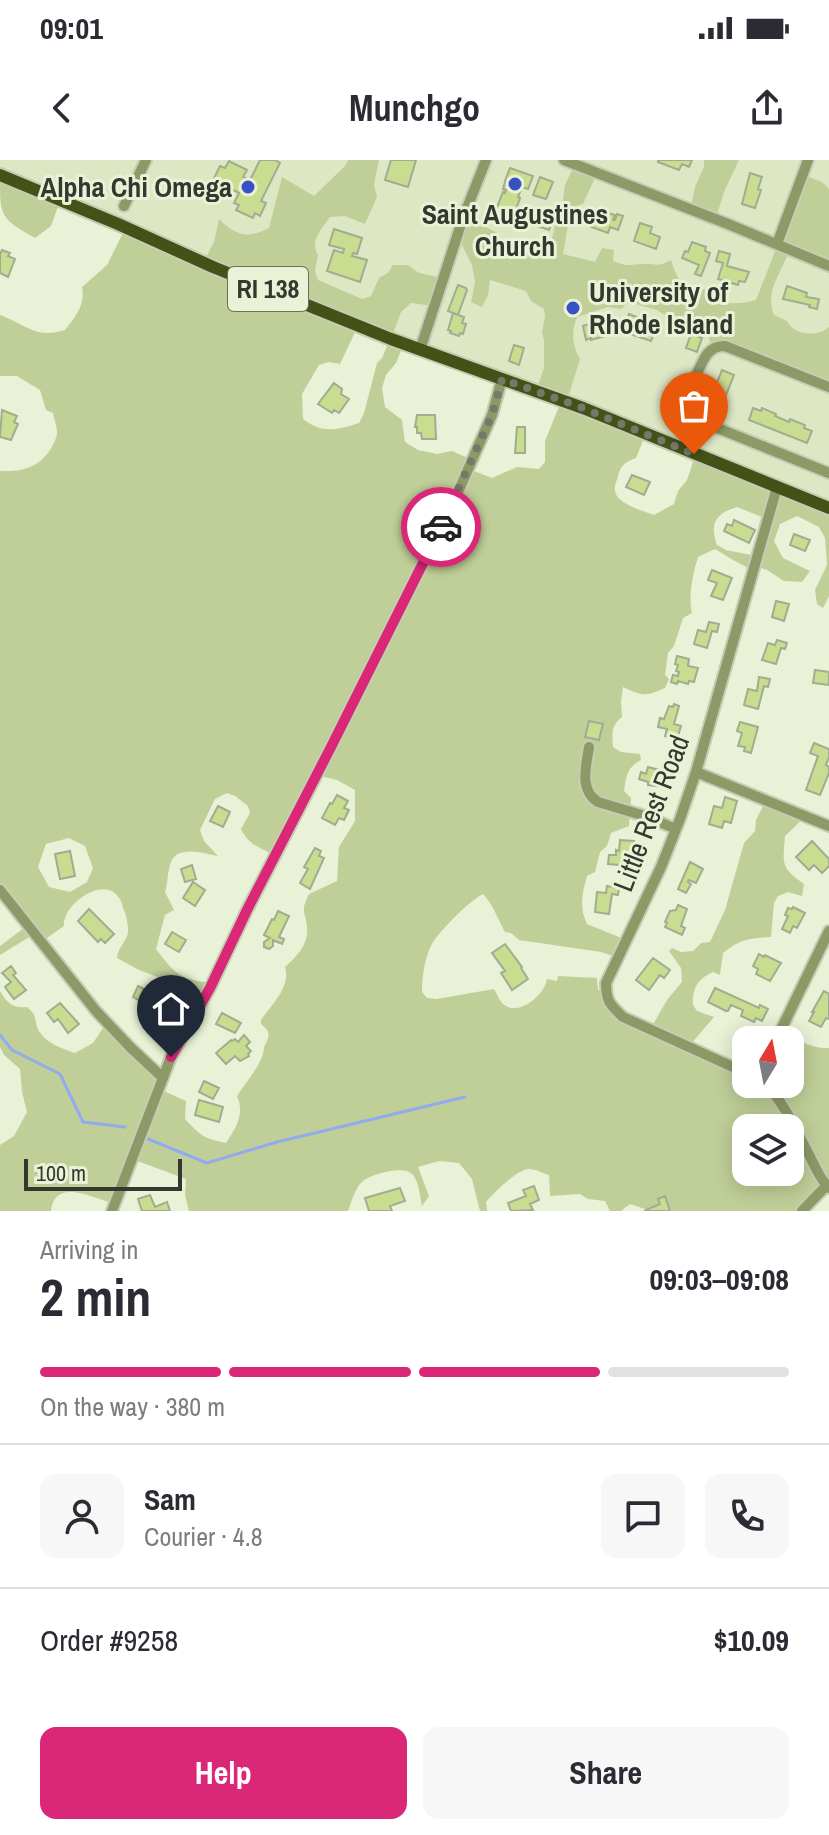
<!DOCTYPE html>
<html lang="en">
<head>
<meta charset="utf-8">
<style>
	:root { --surface:#fff; --page:#f7f7f7; --text:#2b2b33; --muted:#7c7c81; --line:#e1e1e2; --accent:#db2777 }
	body { margin:0; font-family:"Archivo Narrow",sans-serif; background:var(--page); color:var(--text); height:100vh; display:flex; flex-direction:column; font-size:30px; white-space:nowrap }
	* { box-sizing:border-box; margin:0 }
	p { font-size:26px; color:var(--muted) }
	.icon { flex:none; width:44px; height:44px; fill:none; stroke:currentColor; stroke-width:2; stroke-linecap:round; stroke-linejoin:round }
	.map { position:relative; height:1051px; overflow:hidden }
	.sheet { display:flex; flex-direction:column; background:var(--surface); flex:1 }
	.sheet>* { flex:none }
	.needle { width:52px; rotate:10deg }
	.buttons { position:absolute; left:732px; top:866px; display:grid; gap:16px }
	.buttons a { display:grid; place-items:center; width:72px; height:72px; border-radius:16px; background:var(--surface); box-shadow:0 4px 20px #0003; font-size:40px }
	.scale { position:absolute; left:24px; bottom:20px; width:158px; box-sizing:border-box; padding-left:8px; border:4px solid #35382e; border-top:0; font-size:22px; line-height:28px; white-space:nowrap; color:#35382e; -webkit-text-stroke:6px #e9f2d6; paint-order:stroke }
	.pin { position:absolute; display:grid; place-items:center; width:68px; height:68px; color:#fff; margin:-82px -34px; border-radius:50% 50% 50% 0; rotate:-45deg; box-shadow:0 0 8px #0007 }
	.pin .icon { rotate:45deg }
	.courier { position:absolute; display:grid; place-items:center; width:80px; height:80px; margin:-40px; border:6px solid #db2777; border-radius:50%; background:#fff; color:#222; box-shadow:0 2px 10px #0007 }
	.summary em { font-style:normal; font-weight:700 }
	.summary div { display:flex; flex-direction:column-reverse }
	.summary { display:flex; align-items:center; justify-content:space-between; height:136px; padding:0 40px }
	h1 { font-size:52px; font-weight:700; line-height:60px }
	.bar { display:grid; grid-template-columns:repeat(4,1fr); gap:12px 8px; align-content:center; height:96px; padding:0 40px }
	.bar i { height:10px; border-radius:6px; background:var(--line) }
	.bar .current { background:var(--accent) }
	.bar p { grid-column:span 4 }
	.line { display:flex; align-items:center; gap:20px; padding:0 40px; border-top:2px solid var(--line) }
	.line div { flex:1 }
	.round { display:grid; place-items:center; flex:none; width:84px; height:84px; border-radius:16px; background:var(--page) }
	.action { display:flex; gap:16px; margin-top:auto; padding:16px 40px }
	.action a { flex:1; height:92px; border-radius:16px; background:var(--accent); color:#fff; font-size:32px; font-weight:700; line-height:92px; text-align:center }
	.action a+a { background:var(--page); color:var(--text) }
	.status { display:flex; justify-content:space-between; align-items:center; height:56px; padding:0 40px; background:var(--surface); direction:ltr }
	.status svg { height:22px; fill:currentColor }
	header { display:flex; justify-content:space-between; align-items:center; height:104px; padding:0 40px; background:var(--surface); font-size:36px; font-weight:700 }
	.map>svg:first-child { display:block }
</style>
</head>
<body>
<div class="status"><b>09:01</b><svg viewBox="0 0 49 12"><path d="M0 12V9h3v3zM5 12V6h3v6zM10 12V3h3v9zM15 12V0h3v12zM26 1h20v11H26zM47 4h2v5h-2z"/></svg></div>
<header><svg class="icon" aria-label="back" viewBox="0 0 24 24"><path d="M15 5l-7 7 7 7"/></svg>Munchgo<svg class="icon" aria-label="share" viewBox="0 0 24 24"><path d="M12 15V3M7 8l5-5 5 5M5 13v7h14v-7"/></svg></header>
<div class="map">
<svg width="829" height="1051" viewBox="0 0 829 1051">
	<rect width="100%" height="100%" fill="#e9f2d6"/>
	<path fill="#dde7c4" d="M 0,0 L 829,0 L 829,348 L 502,219 L 0,15 Z"/>
	<path fill="#c0cf98" fill-rule="evenodd" d="M 348,0 L 379,0 L 374,25 L 377,37 L 365,64 L 345,56 L 330,57 C 322,69 309,81 318,95 L 315,111 L 318,120 L 362,139 L 371,136 L 379,118 L 388,113 L 393,105 L 408,105 L 419,113 L 443,118 L 434,146 L 411,143 L 401,152 L 391,179 L 403,186 L 396,203 L 386,215 L 382,228 L 385,247 L 402,260 L 405,282 L 418,290 L 437,294 L 452,291 L 470,299 L 469,309 L 492,318 L 517,307 L 539,309 L 545,302 L 545,281 L 560,244 L 535,233 L 544,208 L 544,180 L 542,173 L 545,156 L 544,149 L 531,141 L 526,131 L 490,120 L 488,135 L 482,147 L 471,142 L 475,122 L 472,105 L 458,77 L 463,58 L 486,67 L 499,74 L 500,86 L 507,92 L 526,93 L 537,82 L 550,85 L 559,51 L 562,46 L 565,25 L 573,8 L 588,13 L 594,20 L 583,44 L 571,48 L 563,94 L 595,102 L 602,88 L 614,90 L 613,101 C 631,108 628,104 645,104 C 658,104 658,107 671,100 C 678,122 683,131 708,129 C 714,146 741,145 756,140 L 776,89 L 803,15 L 822,22 L 829,29 L 829,109 L 788,94 C 779,117 765,131 774,155 L 787,161 C 794,176 818,177 829,167 L 829,226 L 726,188 L 713,191 L 705,165 L 692,162 L 684,156 L 668,157 L 657,150 L 632,143 L 625,145 L 621,149 L 608,147 L 577,157 C 571,172 572,185 580,199 L 566,244 L 645,276 L 636,298 C 625,302 621,305 618,316 C 617,321 614,325 615,330 C 615,343 643,351 654,355 L 674,344 L 678,331 L 687,320 L 695,296 L 829,352 L 829,436 L 823,448 L 817,444 L 815,430 L 827,405 L 825,378 L 819,367 L 797,356 L 780,364 L 774,381 L 783,398 L 810,411 L 802,422 L 784,421 L 767,410 L 754,406 L 752,410 L 733,400 L 715,389 L 698,397 C 693,414 688,435 692,453 L 683,458 L 674,486 L 668,493 L 665,515 L 669,519 L 665,528 C 644,537 644,536 623,527 L 621,541 L 622,557 C 611,565 612,574 613,587 L 621,592 L 640,594 L 641,600 C 627,607 626,617 624,631 L 631,638 L 629,666 L 611,673 L 607,686 L 600,692 L 595,712 L 587,716 C 582,734 579,747 587,764 L 624,779 L 616,797 L 601,792 L 519,780 L 511,773 L 505,772 C 497,758 494,746 483,734 C 469,741 442,769 433,782 C 425,795 422,817 422,832 L 427,838 L 437,839 L 494,829 C 497,834 500,843 506,846 C 521,855 545,834 547,819 L 557,821 L 558,816 L 597,818 L 598,830 L 605,832 L 622,855 L 651,868 L 667,840 L 682,822 L 681,808 L 669,791 L 672,788 L 681,792 L 693,791 L 701,783 L 710,782 L 725,750 L 744,683 L 755,671 L 756,660 L 766,640 L 806,656 L 785,676 C 783,704 780,707 804,724 L 802,736 L 788,732 L 778,736 L 774,743 L 771,777 C 750,778 740,779 723,793 L 720,815 L 713,812 C 697,819 692,829 693,845 L 697,851 L 714,857 L 690,885 L 746,912 L 746,924 L 790,924 L 790,880 L 775,880 L 780,871 C 797,879 811,889 829,888 L 829,1027 L 801,1051 L 651,1051 L 630,1044 L 621,1051 L 610,1051 L 605,1041 L 588,1039 L 580,1034 L 550,1036 L 549,1015 C 543,1013 535,1009 529,1009 C 516,1010 495,1032 486,1042 L 487,1051 L 480,1051 L 472,1019 L 459,1003 L 439,1001 L 418,1007 L 429,1036 L 422,1046 C 420,1037 419,1022 413,1015 C 405,1004 369,1014 361,1023 C 355,1029 351,1043 348,1051 L 189,1051 L 185,1035 L 186,1019 L 132,999 L 112,1043 C 90,1037 55,1018 51,1051 L 0,1051 L 0,985 L 14,976 L 27,952 L 22,932 L 20,909 L 4,895 L 0,887 L 0,831 C 6,842 13,849 27,847 C 39,857 33,860 39,871 C 47,884 61,888 75,893 L 93,883 L 107,862 L 160,914 L 159,929 L 186,941 L 185,959 C 201,976 203,978 226,983 C 236,968 245,954 237,936 C 246,922 264,902 264,887 C 270,876 271,872 261,864 L 261,860 C 272,844 291,827 285,807 C 297,796 309,784 307,767 C 305,749 300,753 309,734 L 337,721 L 339,687 L 355,661 L 355,630 L 337,620 L 317,615 L 273,694 C 259,688 248,684 241,669 L 250,653 L 248,646 L 235,636 L 227,633 L 215,639 L 200,670 L 204,681 L 218,696 C 203,693 175,684 170,705 C 167,714 168,723 165,732 L 174,750 L 165,755 L 156,789 C 175,814 179,819 212,823 L 199,843 L 171,822 L 139,810 L 117,798 C 118,785 129,781 128,769 C 128,762 126,756 124,750 C 122,746 122,741 119,738 C 105,714 62,744 64,766 L 44,780 L 34,774 L 0,795 L 0,786 L 28,765 L 0,729 L 0,311 C 21,312 38,308 50,290 C 53,285 57,278 57,272 C 57,266 54,259 53,253 L 46,250 L 40,230 L 17,216 L 0,216 L 0,155 C 27,165 35,179 65,170 C 75,157 86,144 82,127 L 107,105 L 124,71 L 202,105 L 214,82 L 219,59 C 236,76 248,79 269,68 L 282,17 L 314,36 L 345,6 ZM 357,168 L 389,181 L 382,198 L 377,203 L 364,253 L 359,263 C 337,270 322,274 303,259 L 302,234 L 319,205 L 329,202 L 340,204 ZM 737,347 L 767,359 L 756,396 L 726,390 L 717,385 C 709,362 716,354 737,347 ZM 69,678 L 85,686 L 93,708 L 87,722 L 70,732 L 49,727 L 38,707 L 46,684 ZM 746,968 L 790,968 L 790,1012 L 746,1012 Z
		M 704,0 L 739,0 L 724,32 L 715,61 L 690,51 L 695,27 L 704,7 Z
		M 0,16 L 59,44 L 51,66 L 35,78 C 0,58 0,57 0,16 Z"/>
	<g fill="none" stroke-linecap="round" stroke-linejoin="round">
		<path stroke="#92aaee" stroke-width="3" d="M 0,875 L 12,890 L 60,914 L 83,962 L 125,967
			M 148,979 L 207,1003 L 277,982 L 465,937"/>
	</g>
	<path fill="#c9dd90" stroke="#a3ab90" stroke-width="2" d="M 260,0 L 275,0 L 280,3 L 261,41 L 266,43 L 260,56 L 255,53 L 253,58 L 236,50 L 239,45 L 234,43 L 239,33 L 213,20 L 220,6 L 225,8 L 229,1 L 247,10 L 243,17 L 250,20 Z
		M 391,0 L 416,0 L 408,27 L 385,20 Z
		M 658,0 L 692,0 L 689,7 L 682,4 L 679,10 L 658,2 Z
		M 510,8 L 533,16 L 528,29 L 522,27 L 518,37 L 520,38 L 512,61 L 494,55 L 503,32 L 505,33 L 506,30 L 503,29 L 505,22 L 508,24 L 509,22 L 505,21 Z
		M 750,13 L 762,17 L 758,29 L 761,30 L 755,48 L 742,44 Z
		M 540,17 L 553,22 L 546,39 L 533,35 Z
		M 597,49 L 615,55 L 613,60 L 615,60 L 617,54 L 623,56 L 618,70 L 610,67 L 608,73 L 591,67 Z
		M 550,52 L 555,54 L 549,70 L 537,66 L 541,55 L 546,56 L 546,54 L 549,55 Z
		M 640,63 L 652,67 L 650,73 L 660,77 L 656,89 L 634,81 Z
		M 334,69 L 362,78 L 357,94 L 353,93 L 352,96 L 367,100 L 360,122 L 327,111 L 334,90 L 343,93 L 344,89 L 329,85 Z
		M 692,82 L 706,87 L 705,91 L 710,93 L 701,116 L 695,114 L 699,105 L 682,98 L 685,91 L 688,92 Z
		M 2,90 L 10,93 L 8,96 L 15,99 L 8,117 L 0,113 L 0,95 Z
		M 719,91 L 730,94 L 727,106 L 749,112 L 745,122 L 739,121 L 738,125 L 718,119 L 723,103 L 716,101 Z
		M 458,125 L 466,128 L 467,130 L 458,155 L 448,151 Z
		M 787,126 L 807,133 L 806,137 L 819,139 L 817,149 L 809,147 L 810,145 L 783,139 Z
		M 453,153 L 464,157 L 462,163 L 466,164 L 463,174 L 460,173 L 459,176 L 450,173 L 451,171 L 448,170 Z
		M 629,154 L 657,165 L 651,181 L 627,173 L 628,171 L 623,170 Z
		M 608,158 L 612,173 L 608,174 L 609,175 L 591,180 L 591,178 L 586,180 L 583,166 Z
		M 691,174 L 702,178 L 697,192 L 686,188 Z
		M 514,185 L 524,188 L 519,205 L 509,201 Z
		M 722,210 L 734,215 L 720,250 L 708,245 Z
		M 334,223 L 342,229 L 341,234 L 349,239 L 339,253 L 334,250 L 332,253 L 318,244 Z
		M 753,248 L 761,251 L 762,248 L 776,254 L 775,256 L 789,262 L 790,259 L 805,265 L 804,268 L 812,271 L 807,283 L 749,260 Z
		M 2,250 L 17,256 L 14,262 L 18,264 L 11,280 L 0,277 Z
		M 417,255 L 435,255 L 436,279 L 422,279 L 421,273 L 417,273 L 417,267 L 415,267 Z
		M 517,267 L 525,267 L 525,293 L 515,293 Z
		M 632,315 L 650,322 L 644,335 L 626,327 Z
		M 734,360 L 755,370 L 749,383 L 724,371 L 727,364 L 732,366 Z
		M 794,374 L 810,380 L 805,391 L 790,385 Z
		M 712,410 L 732,418 L 723,440 L 711,436 L 717,423 L 708,420 Z
		M 776,441 L 789,444 L 784,461 L 772,457 Z
		M 709,462 L 719,464 L 717,472 L 712,471 L 707,488 L 694,484 L 698,470 L 706,472 Z
		M 777,480 L 787,483 L 785,489 L 781,488 L 776,504 L 762,500 L 768,483 L 775,485 Z
		M 677,496 L 689,499 L 688,506 L 698,508 L 694,522 L 689,521 L 688,524 L 678,521 L 677,524 L 671,522 L 673,515 L 678,516 L 679,512 L 676,511 L 678,505 L 675,504 Z
		M 815,510 L 829,512 L 829,525 L 813,523 Z
		M 759,517 L 770,519 L 768,527 L 764,526 L 758,549 L 744,545 L 748,529 L 757,531 Z
		M 674,544 L 679,546 L 674,564 L 681,566 L 677,580 L 665,576 L 667,569 L 658,567 L 660,558 L 664,559 L 669,546 L 673,547 Z
		M 589,561 L 603,564 L 599,580 L 585,577 Z
		M 740,562 L 758,567 L 751,593 L 744,591 L 745,587 L 738,586 L 742,573 L 737,571 Z
		M 814,583 L 829,589 L 829,597 L 826,605 L 829,607 L 829,613 L 820,635 L 806,630 L 818,596 L 810,593 Z
		M 648,607 L 667,612 L 663,627 L 648,625 L 648,622 L 639,619 L 641,612 L 646,614 Z
		M 337,635 L 348,641 L 344,648 L 349,650 L 344,660 L 339,658 L 335,665 L 322,658 L 330,643 L 332,644 Z
		M 725,637 L 737,641 L 731,663 L 724,661 L 722,668 L 709,664 L 714,646 L 722,648 Z
		M 218,646 L 230,652 L 223,667 L 210,661 Z
		M 620,680 L 634,681 L 632,706 L 608,704 L 609,695 L 616,695 L 616,690 L 619,691 Z
		M 812,681 L 829,699 L 829,706 L 822,713 L 814,705 L 809,710 L 796,697 Z
		M 315,688 L 321,691 L 319,696 L 324,698 L 310,729 L 300,723 L 308,709 L 304,707 Z
		M 70,691 L 75,716 L 60,719 L 55,694 Z
		M 690,702 L 703,709 L 696,723 L 689,720 L 688,722 L 691,724 L 686,733 L 678,729 Z
		M 192,705 L 196,719 L 185,722 L 181,709 Z
		M 193,722 L 205,730 L 195,746 L 183,738 Z
		M 607,726 L 619,728 L 618,735 L 612,734 L 609,754 L 595,752 L 597,732 L 606,733 Z
		M 678,745 L 687,749 L 681,766 L 685,768 L 682,775 L 665,767 L 667,763 L 665,762 L 670,751 L 676,750 Z
		M 793,747 L 805,753 L 797,768 L 793,766 L 790,773 L 782,769 L 788,756 L 785,755 L 788,748 L 792,749 Z
		M 89,749 L 114,774 L 105,783 L 101,779 L 98,782 L 78,761 Z
		M 278,751 L 289,756 L 279,777 L 284,779 L 282,784 L 273,780 L 273,786 L 269,789 L 264,787 L 264,782 L 270,778 L 264,775 L 272,759 L 274,760 Z
		M 172,772 L 186,780 L 179,792 L 165,784 Z
		M 505,784 L 522,807 L 521,808 L 528,819 L 512,830 L 501,813 L 505,811 L 492,793 Z
		M 759,794 L 764,797 L 765,795 L 781,803 L 770,821 L 756,814 L 758,809 L 753,806 Z
		M 653,798 L 670,810 L 664,818 L 660,815 L 649,830 L 636,820 Z
		M 11,806 L 16,813 L 13,815 L 26,830 L 14,839 L 5,827 L 11,822 L 2,813 Z
		M 138,826 L 148,831 L 149,828 L 165,836 L 156,854 L 140,846 L 142,842 L 133,837 Z
		M 715,828 L 759,848 L 760,845 L 768,849 L 762,861 L 756,858 L 754,862 L 741,856 L 743,850 L 731,845 L 728,851 L 726,851 L 708,842 Z
		M 824,831 L 829,834 L 829,859 L 826,858 L 821,867 L 809,861 L 814,852 L 812,852 Z
		M 60,843 L 79,864 L 68,873 L 58,859 L 54,862 L 47,853 Z
		M 222,853 L 241,863 L 235,873 L 216,864 Z
		M 244,875 L 250,882 L 246,886 L 251,891 L 248,894 L 249,896 L 240,901 L 235,896 L 226,904 L 216,893 L 231,880 L 232,881 L 235,879 L 238,882 Z
		M 204,921 L 219,928 L 213,939 L 199,932 Z
		M 199,940 L 223,947 L 219,962 L 195,955 Z
		M 534,1026 L 539,1040 L 530,1044 L 533,1050 L 511,1051 L 508,1043 L 526,1036 L 523,1030 Z
		M 400,1028 L 405,1041 L 390,1046 L 392,1051 L 369,1051 L 365,1038 Z
		M 150,1035 L 155,1047 L 167,1042 L 170,1051 L 142,1051 L 138,1039 Z
		M 665,1036 L 670,1051 L 644,1051 L 660,1044 L 658,1039 Z"/>
	<g fill="none" stroke-linecap="round" stroke-linejoin="round">
		<defs>
			<path id="minor" d="M 564,0 L 728,64 L 829,106
				M 124,46 L 146,0
				M 777,84 L 808,0
				M 420,190 L 463,58 L 486,0
				M 829,227 L 725,186 C 717,186 713,188 708,193 C 702,200 685,239 687,247 C 688,254 695,257 700,261 L 829,313
				M 589,587 C 586,607 579,630 598,642 L 645,656 L 676,669
				M 696,612 L 829,666
				M 0,730 L 96,851 L 130,887 L 163,918
				M 776,880 L 829,771
				M 746,913 L 623,857 C 610,845 606,841 606,823 L 661,707 L 680,659 L 696,612 L 777,327
				M 765,924 C 783,941 795,968 806,989 C 814,1003 818,1017 829,1028
				M 112,1051 L 171,897 L 210,828 L 247,750 L 331,587 L 455,339 L 492,255 L 502,219
				M 802,1051 L 827,1025"/>
			<path id="major" d="M 0,15 L 118,64 L 213,107 L 391,179 L 583,248 L 829,348"/>
		</defs>
		<use href="#minor" stroke="#c5cdb4" stroke-width="14"/>
		<use href="#major" stroke="#c5cdb4" stroke-width="16"/>
		<use href="#minor" stroke="#8d9a67" stroke-width="10"/>
		<use href="#major" stroke="#455117" stroke-width="12"/>
	</g>
	<g fill="none" stroke-linecap="round" stroke-linejoin="round">
		<path stroke="#747969" stroke-width="8" stroke-dasharray="0 14.4" d="M 441,367 L 492,255 L 502,219 L 583,248 L 694,294"/>
		<path stroke="#db2777" stroke-width="10" d="M 171,897 L 210,828 L 247,750 L 331,587 L 441,367"/>
	</g>
	<g fill="#3852c4" stroke="#e9f2d6" stroke-width="3">
		<circle cx="515" cy="24" r="8"/>
		<circle cx="248" cy="27" r="8"/>
		<circle cx="573" cy="148" r="8"/>
	</g>
	<g text-anchor="middle" stroke-width="6" stroke-linejoin="round" paint-order="stroke">
		<rect fill="#e9f2d6" stroke="#6b7060" stroke-width="2" x="228" y="107" width="80" height="44" rx="6"/>
		<g font-size="26" font-weight="bold" fill="#35382e">
			<text x="268" y="138">RI 138</text>
		</g>
		<g font-size="28" font-weight="bold" fill="#35382e" stroke="#e9f2d6" text-anchor="end">
			<text x="232" y="37">Alpha Chi Omega</text>
			<text x="515" y="64" text-anchor="middle">Saint Augustines<tspan x="515" dy="32">Church</tspan></text>
			<text x="589" y="142" text-anchor="start">University of<tspan x="589" dy="32">Rhode Island</tspan></text>
		</g>
		<g font-size="28" fill="#35382e" stroke="#e9f2d6">
			<text transform="translate(651 653) rotate(-69)" y="10">Little Rest Road</text>
		</g>
	</g>
</svg>
<div class="buttons">
<a><svg class="needle" viewBox="-14 -14 28 28"><path d="M0-13l5 13h-10z" fill="#e53935"/><path d="M0 13l5-13h-10z" fill="#7c7c81"/></svg></a>
<a><svg class="icon" aria-label="layers" viewBox="0 0 24 24"><path d="M12 4l9 5-9 5-9-5zM3 14l9 5 9-5"/></svg></a>
</div>
<div class="scale">100 m</div>
<div class="pin" style="left:694px;top:294px;background:#ea580c"><svg class="icon" aria-label="bag" viewBox="0 0 24 24"><path d="M5 8h14l-1 12H6zM9 8a3 3 0 0 1 6 0"/></svg></div>
<div class="pin" style="left:171px;top:897px;background:#1f2937"><svg class="icon" aria-label="home" viewBox="0 0 24 24"><path d="M3 11l9-7 9 7M6 9v11h12V9"/></svg></div>
<div class="courier" style="left:441px;top:367px"><svg class="icon" aria-label="car" viewBox="0 0 24 24"><path d="M5 17H2v-5l4-1 3-4h7l3 4 3 1v5h-3M9 17h6M6 11h13"/><circle cx="7" cy="17" r="2"/><circle cx="17" cy="17" r="2"/></svg></div>
</div>
<section class="sheet">
<div class="summary"><div><h1>2 min</h1><p>Arriving in</p></div><em>09:03–09:08</em></div>
<div class="bar"><i class="current"></i><i class="current"></i><i class="current"></i><i></i><p>On the way · 380 m</p></div>
<div class="line" style="height:144px"><a class="round"><svg class="icon" aria-label="person" viewBox="0 0 24 24"><circle cx="12" cy="8" r="4"/><path d="M4 21q1-7 8-7t8 7"/></svg></a><div><b>Sam</b><p>Courier · 4.8</p></div><a class="round"><svg class="icon" aria-label="chat" viewBox="0 0 24 24"><path d="M4 5h16v11H9l-5 4z"/></svg></a><a class="round"><svg class="icon" aria-label="phone" viewBox="0 0 24 24"><path d="M5 4h4l2 5-3 2q2 4 5 5l2-3 5 2v4C11 20 4 13 5 4z"/></svg></a></div>
<div class="line" style="height:104px"><div>Order #9258</div><b>$10.09</b></div>
<div class="action"><a>Help</a><a>Share</a></div>
</section>
</body>
</html>
